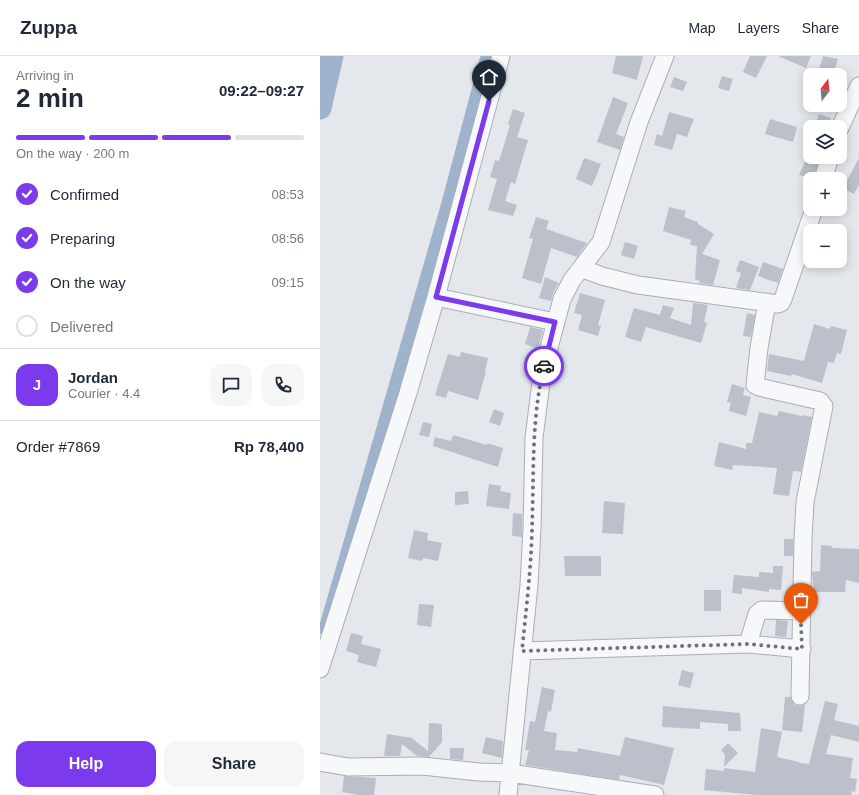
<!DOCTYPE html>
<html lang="en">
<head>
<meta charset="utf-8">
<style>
	:root { --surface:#fff; --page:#f6f6f7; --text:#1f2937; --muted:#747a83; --line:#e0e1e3; --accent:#7c3aed }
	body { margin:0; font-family:Arial,sans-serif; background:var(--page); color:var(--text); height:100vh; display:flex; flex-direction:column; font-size:15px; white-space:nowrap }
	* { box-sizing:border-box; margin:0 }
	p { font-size:13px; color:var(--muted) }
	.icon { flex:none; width:22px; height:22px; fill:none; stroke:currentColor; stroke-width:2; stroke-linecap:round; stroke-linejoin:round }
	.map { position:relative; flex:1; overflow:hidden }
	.drawer { display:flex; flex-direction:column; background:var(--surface); width:320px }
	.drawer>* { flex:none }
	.needle { width:26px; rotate:16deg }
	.controls { position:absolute; left:483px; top:12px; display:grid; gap:8px }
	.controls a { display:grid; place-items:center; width:44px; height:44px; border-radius:8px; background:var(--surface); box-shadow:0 2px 10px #0003; font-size:20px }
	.pin { position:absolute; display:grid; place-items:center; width:34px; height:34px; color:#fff; margin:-41px -17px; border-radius:50% 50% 50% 0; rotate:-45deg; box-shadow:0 0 4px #0007 }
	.pin .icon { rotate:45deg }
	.courier { position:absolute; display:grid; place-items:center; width:40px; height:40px; margin:-20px; border:3px solid #7c3aed; border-radius:50%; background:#fff; color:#222; box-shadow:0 1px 5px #0007 }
	.headline em { font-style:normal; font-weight:600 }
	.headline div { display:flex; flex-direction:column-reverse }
	.headline { display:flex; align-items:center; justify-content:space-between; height:68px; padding:0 16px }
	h1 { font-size:26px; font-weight:600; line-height:30px }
	.bar { display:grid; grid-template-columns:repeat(4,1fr); gap:6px 4px; align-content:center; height:48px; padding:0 16px }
	.bar i { height:5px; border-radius:3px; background:var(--line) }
	.bar .current { background:var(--accent) }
	.bar p { grid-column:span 4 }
	.line { display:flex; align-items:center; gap:10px; padding:0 16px; border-top:1px solid var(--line) }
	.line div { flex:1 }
	.round { display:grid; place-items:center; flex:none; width:42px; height:42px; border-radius:12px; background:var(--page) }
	ol { padding:0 16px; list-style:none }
	li { display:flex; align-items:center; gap:12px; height:44px }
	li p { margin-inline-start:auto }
	li .icon { padding:4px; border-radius:50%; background:var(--accent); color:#fff; stroke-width:4 }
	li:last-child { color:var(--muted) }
	li i { width:22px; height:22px; border:2px solid var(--line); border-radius:50% }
	.cta { display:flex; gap:8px; margin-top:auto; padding:8px 16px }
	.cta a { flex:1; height:46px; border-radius:12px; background:var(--accent); color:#fff; font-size:16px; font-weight:600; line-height:46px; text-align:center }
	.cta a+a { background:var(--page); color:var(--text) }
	header { display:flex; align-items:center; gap:24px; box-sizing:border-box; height:56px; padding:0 20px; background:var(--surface); border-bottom:1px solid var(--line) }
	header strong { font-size:19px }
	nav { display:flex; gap:22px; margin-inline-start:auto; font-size:14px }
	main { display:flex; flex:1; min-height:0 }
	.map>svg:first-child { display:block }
</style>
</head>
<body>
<header>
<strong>Zuppa</strong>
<nav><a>Map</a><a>Layers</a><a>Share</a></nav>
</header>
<main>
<section class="drawer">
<div class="headline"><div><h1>2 min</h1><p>Arriving in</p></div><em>09:22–09:27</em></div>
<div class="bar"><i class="current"></i><i class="current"></i><i class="current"></i><i></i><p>On the way · 200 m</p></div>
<ol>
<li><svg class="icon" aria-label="check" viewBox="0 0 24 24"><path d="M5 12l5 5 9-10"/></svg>Confirmed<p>08:53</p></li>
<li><svg class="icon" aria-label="check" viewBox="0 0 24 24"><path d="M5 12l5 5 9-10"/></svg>Preparing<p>08:56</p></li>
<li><svg class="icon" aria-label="check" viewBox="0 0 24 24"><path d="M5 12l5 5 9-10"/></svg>On the way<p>09:15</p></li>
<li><i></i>Delivered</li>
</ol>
<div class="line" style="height:72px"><b class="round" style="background:var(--accent);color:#fff">J</b><div><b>Jordan</b><p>Courier · 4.4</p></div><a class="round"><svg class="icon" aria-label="chat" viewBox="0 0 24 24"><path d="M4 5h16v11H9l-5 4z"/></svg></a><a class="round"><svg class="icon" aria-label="phone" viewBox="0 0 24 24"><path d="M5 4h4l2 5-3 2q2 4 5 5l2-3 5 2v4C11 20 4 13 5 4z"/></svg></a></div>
<div class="line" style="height:52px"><div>Order #7869</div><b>Rp 78,400</b></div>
<div class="cta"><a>Help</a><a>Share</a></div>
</section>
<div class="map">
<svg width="539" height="739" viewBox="0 0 539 739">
	<rect width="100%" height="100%" fill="#e4e7ec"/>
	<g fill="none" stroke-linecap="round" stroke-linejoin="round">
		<path stroke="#9fb4cc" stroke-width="13" d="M 5,573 L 128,147 L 167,0"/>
		<path stroke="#9fb4cc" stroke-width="23" d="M 0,52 L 12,0"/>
	</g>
	<path fill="#bbc0ca" d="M 296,0 L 323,0 L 317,24 L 292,17 Z
		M 430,0 L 447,0 L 436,22 L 423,16 Z
		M 458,0 L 491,0 L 486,12 Z
		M 503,0 L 518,3 L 513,18 L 499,14 Z
		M 402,20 L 413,23 L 409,35 L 398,32 Z
		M 354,21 L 367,26 L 363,35 L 350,31 Z
		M 293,41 L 308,47 L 296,78 L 304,81 L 300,94 L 277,86 Z
		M 193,53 L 205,57 L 197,81 L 208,84 L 195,128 L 191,126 L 185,145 L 197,149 L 193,160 L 168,154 L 177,123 L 170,121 L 175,104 L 179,105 L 190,69 L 188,68 Z
		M 349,56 L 374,63 L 367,81 L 357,78 L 352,94 L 334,89 L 337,78 L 342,80 Z
		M 499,58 L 511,62 L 508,71 L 494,71 Z
		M 450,63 L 477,71 L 473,86 L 445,78 Z
		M 487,101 L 500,101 L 493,123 L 479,119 Z
		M 264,102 L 281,108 L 272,130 L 256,123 Z
		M 539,102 L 539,129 L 534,138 L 523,132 Z
		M 349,151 L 366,155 L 364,161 L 378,166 L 378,168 L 394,178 L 382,198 L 400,204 L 393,229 L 379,227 L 380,225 L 375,223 L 377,190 L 370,189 L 371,184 L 343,175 Z
		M 216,161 L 229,165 L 226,173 L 267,187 L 257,201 L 231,192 L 221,228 L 202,222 L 213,183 L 209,182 Z
		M 305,186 L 318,190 L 314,203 L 301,199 Z
		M 420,204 L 439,211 L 430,234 L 416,232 L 421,217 L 416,215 Z
		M 443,206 L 463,213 L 458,227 L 438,220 Z
		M 225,221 L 239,227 L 234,235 L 231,245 L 219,242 Z
		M 260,237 L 285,244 L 278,269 L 281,270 L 278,280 L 258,274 L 262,259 L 254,257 Z
		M 373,247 L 388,249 L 384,266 L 387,267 L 381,287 L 326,271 L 321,286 L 305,281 L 314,252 L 340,259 L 343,249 L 354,252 L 350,262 L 371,269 Z
		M 427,257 L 435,259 L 431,281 L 423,280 Z
		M 494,268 L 510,273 L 511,270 L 527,274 L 521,298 L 517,297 L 514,307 L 508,306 L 502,327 L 472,318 L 471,320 L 447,315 L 449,298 L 484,305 Z
		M 210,271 L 223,274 L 218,293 L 205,288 Z
		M 141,296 L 168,302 L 165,315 L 166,315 L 158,344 L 128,335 L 126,342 L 115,339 L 128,298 L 140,301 Z
		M 412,328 L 425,332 L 423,339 L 431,341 L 426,360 L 409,355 L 411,347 L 407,346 Z
		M 174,353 L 184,357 L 180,370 L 169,366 Z
		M 459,355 L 482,360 L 482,359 L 492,361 L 481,416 L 473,415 L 469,440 L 453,438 L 457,412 L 413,409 L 412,414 L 394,410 L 399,386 L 426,393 L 426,387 L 432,387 L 439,356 L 457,360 Z
		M 103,366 L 112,368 L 109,381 L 99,379 Z
		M 133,379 L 167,389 L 167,387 L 183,392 L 178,411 L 113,390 L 115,381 L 131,385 Z
		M 169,428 L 181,430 L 180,435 L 191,437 L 189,453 L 166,450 Z
		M 148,435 L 149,448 L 135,449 L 135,436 Z
		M 284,445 L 305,447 L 303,478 L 282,477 Z
		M 193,457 L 202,458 L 202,481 L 192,480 Z
		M 94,474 L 108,477 L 107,484 L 122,487 L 118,505 L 103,502 L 102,505 L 88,502 Z
		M 464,483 L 473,483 L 473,500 L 464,500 Z
		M 501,489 L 512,490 L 512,492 L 539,493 L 539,527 L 526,524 L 525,536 L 494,536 L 492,516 L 500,515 Z
		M 244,500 L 281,500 L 281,520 L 245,520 Z
		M 453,510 L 463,510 L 461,534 L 449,533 L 449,536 L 422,532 L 422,538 L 412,537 L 414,519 L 439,521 L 439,516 L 453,517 Z
		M 384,534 L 401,534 L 401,555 L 384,555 Z
		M 99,548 L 114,549 L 111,571 L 97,569 Z
		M 456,564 L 468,565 L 466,581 L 455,580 Z
		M 31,577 L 43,580 L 41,588 L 61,593 L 56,611 L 37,606 L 39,599 L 26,595 Z
		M 362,614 L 374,617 L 370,632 L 358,629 Z
		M 222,631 L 235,634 L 231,656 L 228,655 L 224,675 L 237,677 L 235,694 L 257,696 L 258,692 L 300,700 L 305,681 L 354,692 L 344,729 L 300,719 L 299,724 L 205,709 L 209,694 L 205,694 L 210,665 L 215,666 Z
		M 465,641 L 470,641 L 475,649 L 480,650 L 485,649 L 482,676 L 462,674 Z
		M 505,645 L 518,648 L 514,664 L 539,670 L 539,686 L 511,679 L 506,698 L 533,702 L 530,722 L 537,723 L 535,736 L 532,735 L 531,739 L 437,739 L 384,734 L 386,713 L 404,715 L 404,712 L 435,716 L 441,672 L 462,676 L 457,701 L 479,706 L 479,707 L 489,708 Z
		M 343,650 L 420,657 L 421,675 L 408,675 L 408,668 L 380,666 L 380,673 L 342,671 Z
		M 109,667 L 122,668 L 122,686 L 109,701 L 97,700 L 82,688 L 80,700 L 64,700 L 67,678 L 92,682 L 108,695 Z
		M 166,681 L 183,685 L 182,702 L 162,697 Z
		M 408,687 L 418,697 L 404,711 L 405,699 L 401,694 Z
		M 130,692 L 144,692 L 143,704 L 130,703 Z
		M 24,720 L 56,722 L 54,739 L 39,739 L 22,736 Z"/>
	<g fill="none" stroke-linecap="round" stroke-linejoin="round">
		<defs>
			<path id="minor" d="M 520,72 L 539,30
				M 503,123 L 510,101
				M 261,212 L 282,220 L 318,229 L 458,248 L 461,247 L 463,243 L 494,153
				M 116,241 L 235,266
				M 447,246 L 439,292 L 435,329 L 439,331 L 500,345 L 504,350 L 485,446 L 483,483 L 480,640
				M 428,588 L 437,558 L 442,554 L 482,555
				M 202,595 L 428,588 L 482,593
				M 0,613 L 88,337 L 116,241 L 181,0
				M 0,706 L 28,711 L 102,710 L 159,716 L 190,717 L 335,739
				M 188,739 L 209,529 L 212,472 L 214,382 L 222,318 L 242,243 L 252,224 L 281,186 L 319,66 L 345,0"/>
		</defs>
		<use href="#minor" stroke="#a9aeb7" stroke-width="19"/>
		<use href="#minor" stroke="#f7f8fa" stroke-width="17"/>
	</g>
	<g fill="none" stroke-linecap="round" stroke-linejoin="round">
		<path stroke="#6c737f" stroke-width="4" stroke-dasharray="0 7.2" d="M 224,310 C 211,364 214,419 212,474 C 211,514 206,554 202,595 L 428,588 L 482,593 L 481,568"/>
		<path stroke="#7c3aed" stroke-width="5" d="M 169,45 L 116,241 L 235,266 L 224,310"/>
	</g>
</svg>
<div class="controls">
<a><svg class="needle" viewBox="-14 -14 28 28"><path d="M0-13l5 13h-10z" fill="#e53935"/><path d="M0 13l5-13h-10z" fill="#747a83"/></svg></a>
<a><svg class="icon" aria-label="layers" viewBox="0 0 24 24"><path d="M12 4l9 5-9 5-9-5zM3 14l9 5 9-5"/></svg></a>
<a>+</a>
<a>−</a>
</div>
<div class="pin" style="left:481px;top:568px;background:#ea580c"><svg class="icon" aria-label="bag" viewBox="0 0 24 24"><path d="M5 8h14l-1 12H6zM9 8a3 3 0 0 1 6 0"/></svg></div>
<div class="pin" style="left:169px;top:45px;background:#1f2937"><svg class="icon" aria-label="home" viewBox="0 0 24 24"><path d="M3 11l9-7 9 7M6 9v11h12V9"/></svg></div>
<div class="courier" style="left:224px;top:310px"><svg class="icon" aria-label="car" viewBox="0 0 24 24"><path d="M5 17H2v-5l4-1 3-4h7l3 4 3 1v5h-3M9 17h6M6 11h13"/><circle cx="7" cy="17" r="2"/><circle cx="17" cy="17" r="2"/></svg></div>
</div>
</main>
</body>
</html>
